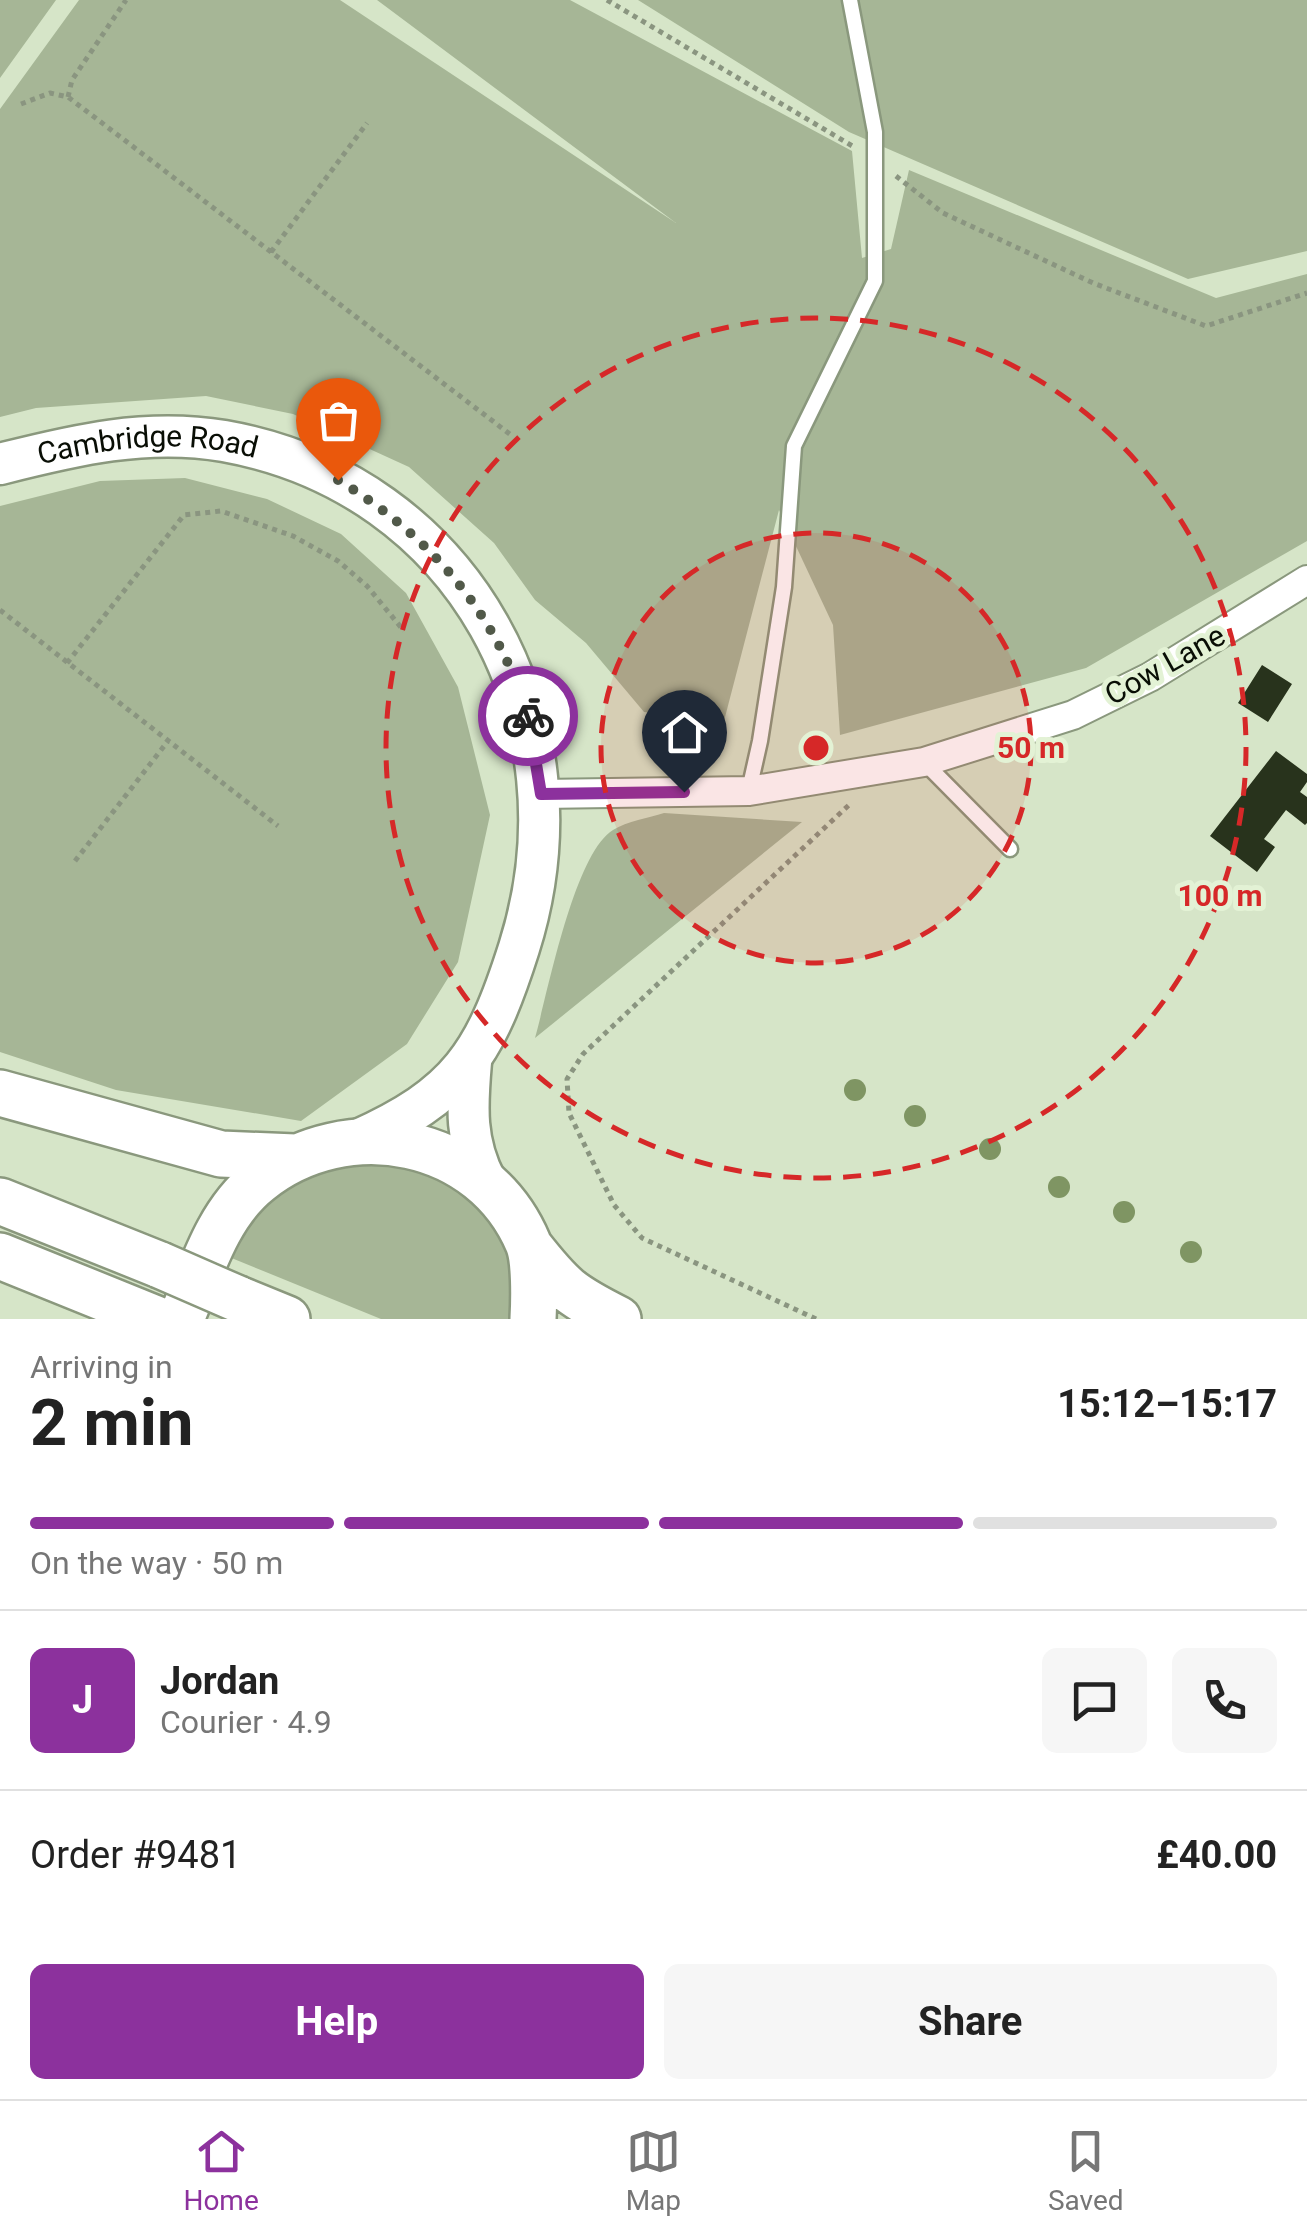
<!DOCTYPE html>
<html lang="en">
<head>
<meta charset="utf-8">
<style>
	:root { --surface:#fff; --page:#f6f6f6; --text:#222; --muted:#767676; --line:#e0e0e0; --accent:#8c319d }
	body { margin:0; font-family:Roboto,sans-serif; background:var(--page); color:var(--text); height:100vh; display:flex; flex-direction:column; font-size:38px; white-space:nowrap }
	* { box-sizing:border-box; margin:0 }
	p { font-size:32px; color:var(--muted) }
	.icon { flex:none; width:55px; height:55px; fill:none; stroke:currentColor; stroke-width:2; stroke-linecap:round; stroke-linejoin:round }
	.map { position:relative; height:1319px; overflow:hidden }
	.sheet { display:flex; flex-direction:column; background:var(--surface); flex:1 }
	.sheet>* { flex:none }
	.pin { position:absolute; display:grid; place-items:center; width:85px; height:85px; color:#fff; margin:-102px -42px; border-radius:50% 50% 50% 0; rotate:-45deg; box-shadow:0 0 10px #0007 }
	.pin .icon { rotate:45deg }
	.courier { position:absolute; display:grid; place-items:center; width:100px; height:100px; margin:-50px; border:8px solid #8c319d; border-radius:50%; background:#fff; color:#222; box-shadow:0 2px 12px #0007 }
	.headline em { font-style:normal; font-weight:700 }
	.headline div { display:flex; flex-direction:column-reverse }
	.headline { display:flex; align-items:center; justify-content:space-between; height:170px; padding:0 30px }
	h1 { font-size:65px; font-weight:700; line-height:75px }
	.bar { display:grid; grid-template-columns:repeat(4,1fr); gap:15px 10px; align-content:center; height:120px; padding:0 30px }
	.bar i { height:12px; border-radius:8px; background:var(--line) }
	.bar .active { background:var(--accent) }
	.bar p { grid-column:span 4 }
	.line { display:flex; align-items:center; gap:25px; padding:0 30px; border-top:2px solid var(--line) }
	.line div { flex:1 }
	.round { display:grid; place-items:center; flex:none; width:105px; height:105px; border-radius:15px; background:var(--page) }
	.cta { display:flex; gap:20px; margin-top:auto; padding:20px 30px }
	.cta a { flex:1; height:115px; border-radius:15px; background:var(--accent); color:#fff; font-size:40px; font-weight:700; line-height:115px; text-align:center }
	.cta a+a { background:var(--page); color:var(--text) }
	.tabs { display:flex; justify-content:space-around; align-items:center; height:140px; border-top:2px solid var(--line); background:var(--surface); font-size:28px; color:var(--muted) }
	.tabs a { display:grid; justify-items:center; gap:5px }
	.tabs .active { color:var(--accent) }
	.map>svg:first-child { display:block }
</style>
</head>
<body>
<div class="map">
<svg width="1307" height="1319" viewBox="0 0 1307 1319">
	<rect width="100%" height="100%" fill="#d6e5c8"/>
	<path fill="#a6b696" d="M 0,0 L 56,0 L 0,78 Z
		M 79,0 L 340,0 L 676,223 L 377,0 L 570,0 L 852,151 L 862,258 L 891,249 L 909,170 L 1216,298 L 1307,274 L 1307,541 L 1086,668 L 840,735 L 833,625 L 779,510 L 724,721 L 644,712 L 586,643 L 535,600 L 494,543 L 409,467 L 293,414 L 206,396 L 36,408 L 0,417 L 0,109 Z
		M 638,0 L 1307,0 L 1307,251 L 1188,279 L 849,132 Z
		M 185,478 L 267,499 L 341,534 L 406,593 L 458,687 L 490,815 L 458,962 L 407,1044 L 301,1121 L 116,1090 L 0,1052 L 0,506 L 100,481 Z
		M 664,813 L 802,822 L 535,1038 C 548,992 574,854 613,830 C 627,821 649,818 664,813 Z
		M 355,1158 C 376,1161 405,1160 425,1168 C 491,1194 520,1251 513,1319 L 381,1319 L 229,1257 L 254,1211 L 296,1181 Z"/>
	<path fill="#28331c" d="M 1262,665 L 1292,684 L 1268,722 L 1238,703 Z
		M 1276,751 L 1307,774 L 1307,782 L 1300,792 L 1307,797 L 1307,823 L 1305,825 L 1286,810 L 1264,839 L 1275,847 L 1257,872 L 1210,836 Z"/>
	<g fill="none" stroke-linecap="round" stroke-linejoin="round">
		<defs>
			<path id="service" d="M 924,762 L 1010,849
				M 749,790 L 760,741 L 784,587 L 794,446 L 875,281 L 875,132 L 850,0"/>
			<path id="minor" d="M 541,794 L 749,791 L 924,762 L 1073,715 L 1150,677 L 1307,580"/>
			<g id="secondary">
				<path id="s1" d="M 0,464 C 75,445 146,428 224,441 C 465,484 591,721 519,948 C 485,1055 459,1095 356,1141"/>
				<path d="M 471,1062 C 467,1107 465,1142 486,1182"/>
			</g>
			<path id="primary" d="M 0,1093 L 221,1154 L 295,1157
				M 0,1201 L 160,1265
				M 529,1246 C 562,1288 570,1295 618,1319
				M 0,1256 L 156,1319
				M 238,1299 L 287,1319
				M 181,1319 C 201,1272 217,1214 259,1181 C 346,1111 483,1136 528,1243 C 535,1260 534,1300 533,1319"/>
		</defs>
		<use href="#service" stroke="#8a987d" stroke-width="19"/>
		<use href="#minor" stroke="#8a987d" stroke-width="32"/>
		<use href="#secondary" stroke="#8a987d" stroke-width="45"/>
		<use href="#primary" stroke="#8a987d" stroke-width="50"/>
		<path stroke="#8a9580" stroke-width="5" stroke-dasharray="5 5" stroke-linecap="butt" d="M 607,0 L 854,147
			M 68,97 L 72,80 L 126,0
			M 21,104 L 50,93 L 68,97 L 511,435
			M 896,176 L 943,213 L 1093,283 L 1206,326 L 1307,293
			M 271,252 L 367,123
			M 0,610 L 278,826
			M 67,663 L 184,515 L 221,511 L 293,536 L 338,561 L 367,586 L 404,631
			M 75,861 L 168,741
			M 816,1319 L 642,1238 L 614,1205 L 569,1113 L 567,1079 L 583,1054 L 850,804"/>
		<use href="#service" stroke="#fff" stroke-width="14"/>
		<use href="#minor" stroke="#fff" stroke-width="28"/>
		<use href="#secondary" stroke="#fff" stroke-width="40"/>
		<use href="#primary" stroke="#fff" stroke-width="45"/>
		<defs>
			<path id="primary-bridge" d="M 160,1265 L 238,1299"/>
		</defs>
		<use href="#primary-bridge" stroke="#8a987d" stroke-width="50" stroke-linecap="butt"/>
		<use href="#primary-bridge" stroke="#fff" stroke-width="45"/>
	</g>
	<g fill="#7f9563">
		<circle cx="855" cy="1090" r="11"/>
		<circle cx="915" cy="1116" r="11"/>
		<circle cx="990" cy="1149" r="11"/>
		<circle cx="1059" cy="1187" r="11"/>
		<circle cx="1124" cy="1212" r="11"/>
		<circle cx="1191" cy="1252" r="11"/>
	</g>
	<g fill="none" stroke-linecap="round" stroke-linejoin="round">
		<path stroke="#515949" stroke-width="10" stroke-dasharray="0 18" d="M 338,480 C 429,535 497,613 528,716"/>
		<path stroke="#8c319d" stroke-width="12" d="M 528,716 L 541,794 L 684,792"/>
	</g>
	<circle cx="816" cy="748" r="215" fill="#d62828" fill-opacity=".12"/>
	<g fill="none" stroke="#d62828" stroke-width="5" stroke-dasharray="18 12">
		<circle cx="816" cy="748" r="215"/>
		<circle cx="816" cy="748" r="430"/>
	</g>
	<g text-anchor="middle" stroke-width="10" stroke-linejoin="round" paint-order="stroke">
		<g font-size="30" fill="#090e05" stroke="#e3f2d5">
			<text dy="10" stroke="none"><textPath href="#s1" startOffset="150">Cambridge Road</textPath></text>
			<text transform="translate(1165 665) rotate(-29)" y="10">Cow Lane</text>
		</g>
	</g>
	<circle cx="816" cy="748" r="15" fill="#d62828" stroke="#e3f2d5" stroke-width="5"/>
	<g font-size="30" text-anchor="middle" font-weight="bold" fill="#d62828" stroke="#e3f2d5" stroke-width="10" stroke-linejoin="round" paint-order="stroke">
		<text x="1031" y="758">50 m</text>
		<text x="1220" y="906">100 m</text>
	</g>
</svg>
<div class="pin" style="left:338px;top:480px;background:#ea580c"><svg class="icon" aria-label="bag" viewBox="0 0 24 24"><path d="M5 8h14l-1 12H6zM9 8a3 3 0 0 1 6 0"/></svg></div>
<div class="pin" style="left:684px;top:792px;background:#1f2937"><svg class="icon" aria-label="home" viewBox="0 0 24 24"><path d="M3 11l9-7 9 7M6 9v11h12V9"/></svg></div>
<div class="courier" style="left:528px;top:716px"><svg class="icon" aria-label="bike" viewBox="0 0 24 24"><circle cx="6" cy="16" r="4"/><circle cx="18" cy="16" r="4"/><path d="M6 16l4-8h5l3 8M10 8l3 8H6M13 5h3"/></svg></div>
</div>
<section class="sheet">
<div class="headline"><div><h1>2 min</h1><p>Arriving in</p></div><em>15:12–15:17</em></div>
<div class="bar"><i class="active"></i><i class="active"></i><i class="active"></i><i></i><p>On the way · 50 m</p></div>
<div class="line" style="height:180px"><b class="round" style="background:var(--accent);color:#fff">J</b><div><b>Jordan</b><p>Courier · 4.9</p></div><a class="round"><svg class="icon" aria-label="chat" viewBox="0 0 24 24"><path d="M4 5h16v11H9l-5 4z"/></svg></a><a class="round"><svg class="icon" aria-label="phone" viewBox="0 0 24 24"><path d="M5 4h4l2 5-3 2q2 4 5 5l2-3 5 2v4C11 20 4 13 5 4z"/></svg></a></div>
<div class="line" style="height:130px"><div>Order #9481</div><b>£40.00</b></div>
<div class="cta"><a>Help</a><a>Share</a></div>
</section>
<nav class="tabs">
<a class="active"><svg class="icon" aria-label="home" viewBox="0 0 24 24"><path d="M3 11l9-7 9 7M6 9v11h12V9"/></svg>Home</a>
<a><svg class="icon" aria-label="map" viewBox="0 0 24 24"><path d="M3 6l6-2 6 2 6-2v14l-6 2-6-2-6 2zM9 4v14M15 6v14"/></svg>Map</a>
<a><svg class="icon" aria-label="saved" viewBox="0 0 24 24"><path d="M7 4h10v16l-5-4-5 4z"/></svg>Saved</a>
</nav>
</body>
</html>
